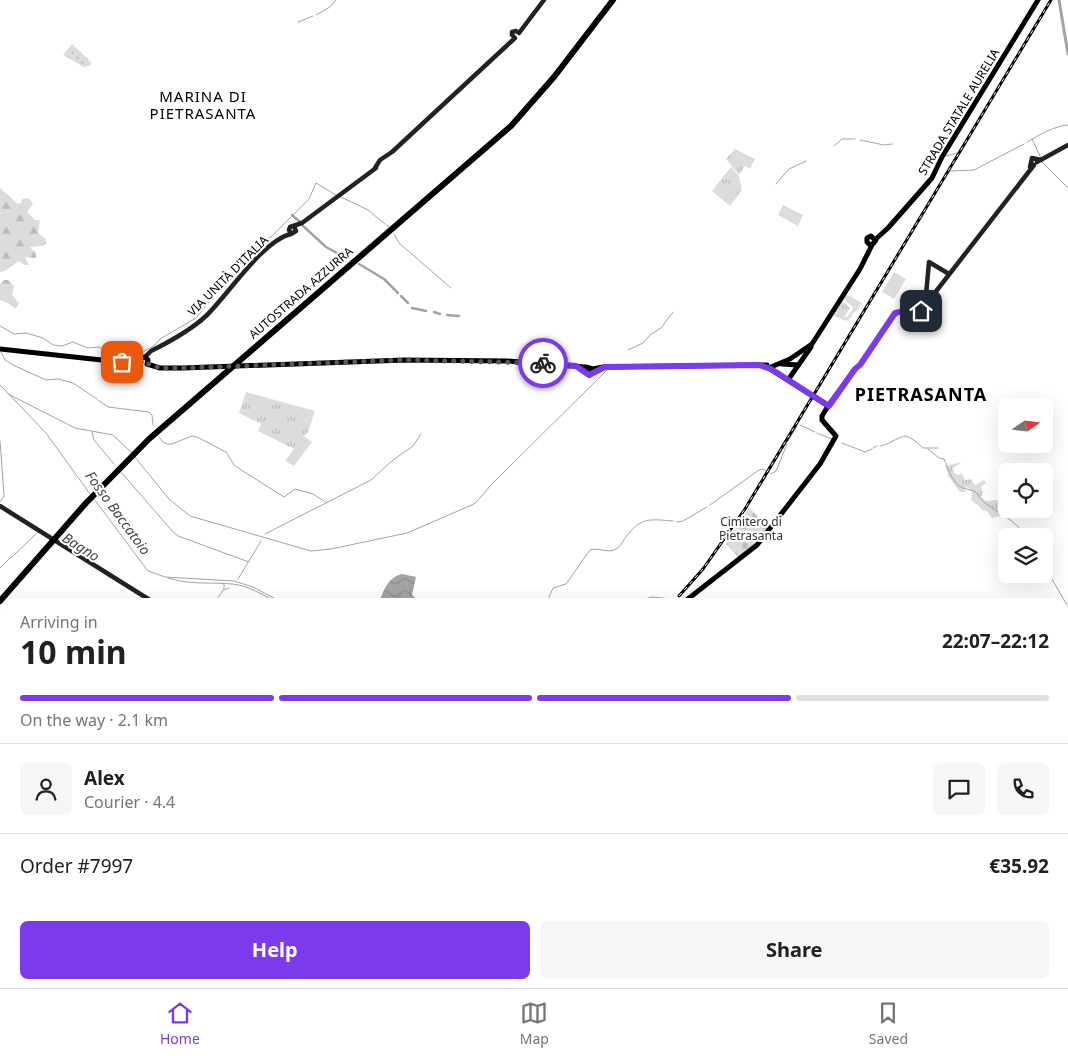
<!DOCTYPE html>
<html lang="en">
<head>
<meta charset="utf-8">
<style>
	:root { --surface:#fff; --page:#f6f6f6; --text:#202124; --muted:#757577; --line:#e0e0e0; --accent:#7c3aed }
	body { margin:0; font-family:"Noto Sans",sans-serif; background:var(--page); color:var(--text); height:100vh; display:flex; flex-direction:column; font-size:19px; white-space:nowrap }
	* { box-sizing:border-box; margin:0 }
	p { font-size:16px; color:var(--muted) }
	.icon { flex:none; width:28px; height:28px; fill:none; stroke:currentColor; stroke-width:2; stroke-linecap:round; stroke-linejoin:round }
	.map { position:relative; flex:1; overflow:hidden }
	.panel { position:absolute; left:0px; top:598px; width:1069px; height:391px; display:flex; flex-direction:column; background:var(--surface); border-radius:15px 15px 0 0; box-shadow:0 5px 20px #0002 }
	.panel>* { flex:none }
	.needle { width:32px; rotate:76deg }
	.buttons { position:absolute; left:998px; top:398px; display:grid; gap:10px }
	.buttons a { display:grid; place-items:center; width:55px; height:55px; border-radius:8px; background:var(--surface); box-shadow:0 5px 20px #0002; font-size:25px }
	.pin { position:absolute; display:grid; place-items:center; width:42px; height:42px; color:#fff; margin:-21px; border-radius:10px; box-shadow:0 2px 8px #0006 }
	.courier { position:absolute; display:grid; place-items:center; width:50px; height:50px; margin:-25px; border:4px solid #7c3aed; border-radius:50%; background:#fff; color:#222; box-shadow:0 1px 6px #0007 }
	.summary em { font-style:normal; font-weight:700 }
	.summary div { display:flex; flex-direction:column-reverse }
	.summary { display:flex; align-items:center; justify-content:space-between; height:85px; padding:0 20px }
	h1 { font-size:32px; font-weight:700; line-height:38px }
	.bar { display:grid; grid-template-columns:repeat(4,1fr); gap:8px 5px; align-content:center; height:60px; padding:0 20px }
	.bar i { height:6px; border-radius:4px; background:var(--line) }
	.bar .selected { background:var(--accent) }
	.bar p { grid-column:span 4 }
	.line { display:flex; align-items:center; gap:12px; padding:0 20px; border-top:1px solid var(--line) }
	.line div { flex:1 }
	.round { display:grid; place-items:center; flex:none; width:52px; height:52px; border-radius:8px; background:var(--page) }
	.action { display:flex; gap:10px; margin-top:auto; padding:10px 20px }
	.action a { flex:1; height:58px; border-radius:8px; background:var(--accent); color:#fff; font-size:20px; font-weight:700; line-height:58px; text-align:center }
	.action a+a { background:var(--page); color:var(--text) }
	.tab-bar { display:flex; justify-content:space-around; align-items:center; height:70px; border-top:1px solid var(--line); background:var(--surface); font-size:14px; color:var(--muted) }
	.tab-bar a { display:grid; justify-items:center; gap:2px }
	.tab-bar .selected { color:var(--accent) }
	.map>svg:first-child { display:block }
</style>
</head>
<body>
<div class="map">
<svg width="1068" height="988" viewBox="0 0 1068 988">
	<defs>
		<pattern id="grass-tufts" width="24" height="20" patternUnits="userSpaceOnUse" patternTransform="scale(1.25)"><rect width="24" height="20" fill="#dcdcdc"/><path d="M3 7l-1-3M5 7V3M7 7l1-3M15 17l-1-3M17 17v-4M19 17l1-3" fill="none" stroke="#bbb"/></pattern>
		<pattern id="forest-firs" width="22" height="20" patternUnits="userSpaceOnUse" patternTransform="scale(1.25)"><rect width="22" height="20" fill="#dcdcdc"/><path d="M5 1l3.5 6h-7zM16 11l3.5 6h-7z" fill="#bbb"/></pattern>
		<pattern id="cemetery-stones" width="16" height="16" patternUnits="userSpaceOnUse" patternTransform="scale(1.25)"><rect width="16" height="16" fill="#dcdcdc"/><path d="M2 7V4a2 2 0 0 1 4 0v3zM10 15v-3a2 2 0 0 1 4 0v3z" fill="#bbb"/></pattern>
		<pattern id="park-dots" width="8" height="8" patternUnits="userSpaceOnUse" patternTransform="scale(1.25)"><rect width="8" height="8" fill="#dcdcdc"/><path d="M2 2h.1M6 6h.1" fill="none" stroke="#bbb" stroke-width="1.8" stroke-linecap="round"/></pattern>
		<pattern id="water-waves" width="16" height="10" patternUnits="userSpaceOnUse" patternTransform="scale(1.25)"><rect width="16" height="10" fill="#a3a3a3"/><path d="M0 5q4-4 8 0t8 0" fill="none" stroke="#8b8b8b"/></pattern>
	</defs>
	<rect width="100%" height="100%" fill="#fff"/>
	<path fill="url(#grass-tufts)" d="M 735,149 L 755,159 L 750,169 L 745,166 L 739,175 L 726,159 Z
		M 731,167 L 739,176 L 742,190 L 730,206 L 712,191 Z
		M 846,294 L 862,303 L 858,308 L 859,309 L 852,314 L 851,318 L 846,321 L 832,315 L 834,312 L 838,314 L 835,311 L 842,301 L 850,308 L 845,316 L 842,316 L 847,317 L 853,309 L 852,306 L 843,299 Z
		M 246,392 L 315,411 L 308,432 L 304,436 L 312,442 L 294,466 L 285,461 L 294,449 L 258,431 L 261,424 L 239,413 Z
		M 962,462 L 953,468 L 954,473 L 958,475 L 962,473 L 965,480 L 971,479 L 975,485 L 984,480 L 986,483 L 981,487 L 983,492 L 981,497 L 986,501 L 997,500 L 1009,514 L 992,518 L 987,511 L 982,510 L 980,507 L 971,500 L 972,494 L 970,489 L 966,487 L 965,492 L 960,492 L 947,475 L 948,473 L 945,466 Z"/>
	<path fill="url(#forest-firs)" d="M 0,188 L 18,204 L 21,203 L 22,199 L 28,198 L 33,203 L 27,212 L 35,220 L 40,220 L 38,233 L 46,239 L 46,244 L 42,246 L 30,247 L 36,253 L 36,258 L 25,257 L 29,265 L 25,265 L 19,261 L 5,271 L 0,272 Z
		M 4,280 L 8,280 L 14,286 L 12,295 L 19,303 L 16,309 L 8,303 L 0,300 L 0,284 Z
		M 1064,714 L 1068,718 L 1068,977 L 1064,977 Z
		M 875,984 L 1002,984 L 1004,988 L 873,988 Z"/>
	<path fill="url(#cemetery-stones)" d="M 749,507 L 768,528 L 756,543 L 739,558 L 726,544 Z"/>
	<path fill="url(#park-dots)" d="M 72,44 L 91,62 L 91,65 L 84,67 L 63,55 Z"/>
	<path fill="#dcdcdc" d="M 783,205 L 803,215 L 798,226 L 778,215 Z
		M 894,272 L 906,279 L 894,299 L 882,292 Z"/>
	<path fill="url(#water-waves)" d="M 402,574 L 416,577 L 412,595 L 419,601 L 421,600 L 428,602 L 379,602 C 384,590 388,577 402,574 Z"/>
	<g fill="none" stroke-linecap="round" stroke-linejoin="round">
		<path stroke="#a3a3a3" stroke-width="1" d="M 316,15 L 330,7 L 336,0
			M 298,22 L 313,16
			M 1032,139 L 1041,158
			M 860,140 L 884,145 L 892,144
			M 1027,142 C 1039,135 1054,126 1068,125
			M 834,146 L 842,139 L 855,139
			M 946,156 L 957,153
			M 1042,162 L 1068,188
			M 951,171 L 974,170 L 1024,144
			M 776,184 L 789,169 L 806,161
			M 341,197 L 368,210 L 385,224
			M 387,225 L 388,227
			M 394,234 L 399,243 L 451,288
			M 0,326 L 14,334 L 26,333 L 43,338 L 53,345 L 62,346 L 73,342 L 88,348 L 99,347 L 108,352 L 123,357 L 136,356 L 155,345 L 160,339 L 196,318 L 214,296 L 229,282 L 249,253 L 273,235 L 309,199 L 316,183 L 336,195
			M 628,350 L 643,343 L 651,334 L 661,328 L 673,312
			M 1,352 L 5,360 L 13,365 L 46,380 L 58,379 L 73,383 L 97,399
			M 0,385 L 46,433 L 90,494
			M 8,394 L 75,428 L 113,435 L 132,453
			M 98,400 L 108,407 L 149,412 L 152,415 L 153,425
			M 800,425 L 815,432
			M 92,432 L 94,440 L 114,464
			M 817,433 L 832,439
			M 159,437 L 163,442 L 167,444 L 172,444 L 192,436 L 197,437 L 226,452 L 235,466 L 284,497 L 295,489 L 313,494 L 327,503
			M 0,441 L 4,496 L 0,502
			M 788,441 L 797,426
			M 842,443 L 865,452 L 872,449
			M 880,446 C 887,446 897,437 906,436 L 914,440 L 923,448 L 938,448
			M 873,448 L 877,446
			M 928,449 L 939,458 L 944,459 C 948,468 951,479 959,486 C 963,489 969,489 974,491 C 978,493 980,499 984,502 C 997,513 1018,521 1025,536
			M 134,456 L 169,499 L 190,516 L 311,551 L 331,549 L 407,533 L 474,504 L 481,497 L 491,485 L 607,370
			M 121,472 L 173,532 L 178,536 L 249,562
			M 768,472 L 769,473
			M 771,474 L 776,471 L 787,444
			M 94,499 L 148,571 L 165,577 L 234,581 L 253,587 L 281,602
			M 710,505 L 759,470 L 764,469 L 766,471
			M 677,522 L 683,521 L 707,507
			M 265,534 L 371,480 L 393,460 L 413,446 L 421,434
			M 12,557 L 38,532
			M 1044,559 L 1052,579 L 1068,607
			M 0,568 L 11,557
			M 168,578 C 189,585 211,582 232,584 C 246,585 263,594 275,602
			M 238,579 L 261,541
			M 224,590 L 229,588
			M 688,601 L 697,602
			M 128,602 L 131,599
			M 215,602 L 224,589 L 224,583
			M 547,602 L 553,588 L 566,584 L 590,550 C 598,547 606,553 614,550 C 619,548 622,543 625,538 C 641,517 648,519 673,521
			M 633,602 L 652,597 L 682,600
			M 0,673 L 5,675
			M 1064,707 L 1068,710
			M 0,806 L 3,809 L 1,812 L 5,815
			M 0,848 L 5,853
			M 0,896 L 5,900
			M 0,956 L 5,959
			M 1064,979 L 1068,980
			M 38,984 L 43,988
			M 119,984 L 133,988
			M 214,984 L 218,988
			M 1020,984 L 1030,988
			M 1035,988 L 1044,984"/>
		<path stroke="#a3a3a3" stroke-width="2.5" d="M 292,215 L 300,222
			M 302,225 L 326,247 L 346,258
			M 359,264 L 384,279 L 398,293
			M 401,296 L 408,303
			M 412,308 L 426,311
			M 434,312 L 440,314
			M 447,315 L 459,316"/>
		<path stroke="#a3a3a3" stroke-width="3" d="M 1059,0 L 1068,54"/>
		<path stroke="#222" stroke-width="4.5" d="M 519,33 L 544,0
			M 515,38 L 512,35 L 512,32 L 516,31 L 519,33
			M 1037,162 L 1068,145
			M 1030,167 L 1032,158 L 1041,160
			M 375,168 L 380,160 L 392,152 L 515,38
			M 294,226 L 296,231 L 291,234 L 289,230 L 290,227 L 302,223 L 376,168
			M 923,304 L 926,295 L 929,262 L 949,274
			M 145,357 L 151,351 C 169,342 191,330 206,316 C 228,295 262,241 291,234
			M 829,404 L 855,369 L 860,365 L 893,316 C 901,308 910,313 920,312 L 1034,165
			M 0,506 L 153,602
			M 7,984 L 14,988"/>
		<path stroke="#000" stroke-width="5" d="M 875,240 L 871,236 L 867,238 L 867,242 L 870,245 L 874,243 L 877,238 L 888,228 L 932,178 L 942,157 L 1038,0
			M 0,349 L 120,362 L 141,362
			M 135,360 L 145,357 L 148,360 L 147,364
			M 147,364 L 160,368 L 183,368 L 405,360 L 507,361 L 585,367
			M 782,364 L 798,365
			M 771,367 L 790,359 L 812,344 L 860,269 L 872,245
			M 591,369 L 592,373 L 590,375 L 584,370 L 586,367 L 593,369 L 603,367 L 767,365
			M 770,369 L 828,406 L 830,405
			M 788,380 L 811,347
			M 684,602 L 757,545 L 820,464 L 836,436 L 822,420 L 822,416 L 828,406
			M 399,988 L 402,984"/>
		<path stroke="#000" stroke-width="6" d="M 0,601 L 86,503 L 149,439 L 511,126 L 554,77 L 613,0"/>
		<defs>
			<path id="rail" d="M 679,596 L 703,569 L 745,509 L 1051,0
				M 670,602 L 672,601
				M 0,872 L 5,870"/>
		</defs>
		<use href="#rail" stroke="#000" stroke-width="3"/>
		<use href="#rail" stroke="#fff" stroke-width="1" stroke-dasharray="4" stroke-linecap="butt"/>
	</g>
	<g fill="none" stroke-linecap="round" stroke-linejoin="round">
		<path stroke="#595959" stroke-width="5" stroke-dasharray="0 9" d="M 122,362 L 138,362 L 143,364 L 149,364 L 160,368 L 183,368 L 402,360 L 543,363"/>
		<path stroke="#7c3aed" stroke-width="6" d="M 543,363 L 576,366 L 589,375 L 605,367 L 759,365 L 771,369 L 829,406 L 855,369 L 860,365 L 895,313 C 904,309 914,315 921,311"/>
	</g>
	<g text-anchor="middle" stroke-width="4" stroke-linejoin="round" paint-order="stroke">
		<g font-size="12" fill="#000" stroke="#fff">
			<text transform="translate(959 112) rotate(-59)" y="4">STRADA STATALE AURELIA</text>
			<text transform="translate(228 276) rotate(-45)" y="4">VIA UNITÀ D'ITALIA</text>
			<text transform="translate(301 293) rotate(-41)" y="4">AUTOSTRADA AZZURRA</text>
		</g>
		<g font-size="12" fill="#333" stroke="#fff">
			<text x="751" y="526">Cimitero di<tspan x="751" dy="14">Pietrasanta</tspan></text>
		</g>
		<g font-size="14" font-style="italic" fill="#444" stroke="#fff">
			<text transform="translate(118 513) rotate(54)" y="5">Fosso Baccatoio</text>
			<text transform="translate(81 547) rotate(32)" y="5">Bagno</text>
		</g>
		<g font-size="15" letter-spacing="1" fill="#000" stroke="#fff">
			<text x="203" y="102">MARINA DI<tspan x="203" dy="17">PIETRASANTA</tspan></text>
		</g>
		<g font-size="18" font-weight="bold" letter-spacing="1" fill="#000" stroke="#fff">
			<text x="921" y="401">PIETRASANTA</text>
		</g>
	</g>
</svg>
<div class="buttons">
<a><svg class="needle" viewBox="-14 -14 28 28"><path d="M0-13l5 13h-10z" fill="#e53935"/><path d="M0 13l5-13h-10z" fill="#757577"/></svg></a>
<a><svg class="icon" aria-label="locate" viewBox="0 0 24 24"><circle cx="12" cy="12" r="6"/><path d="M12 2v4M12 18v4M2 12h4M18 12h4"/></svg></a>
<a><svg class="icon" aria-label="layers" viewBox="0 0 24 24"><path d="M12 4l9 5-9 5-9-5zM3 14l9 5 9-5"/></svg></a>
</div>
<div class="pin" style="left:122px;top:362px;background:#ea580c"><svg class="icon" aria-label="bag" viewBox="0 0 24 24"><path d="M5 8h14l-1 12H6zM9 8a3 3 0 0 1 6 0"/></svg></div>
<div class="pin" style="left:921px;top:311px;background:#1f2937"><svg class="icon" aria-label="home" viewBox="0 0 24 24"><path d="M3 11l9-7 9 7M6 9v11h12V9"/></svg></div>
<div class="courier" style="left:543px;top:363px"><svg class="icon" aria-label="bike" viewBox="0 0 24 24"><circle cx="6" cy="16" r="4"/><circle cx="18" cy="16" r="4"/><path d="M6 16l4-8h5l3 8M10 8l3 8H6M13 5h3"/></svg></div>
<section class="panel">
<div class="summary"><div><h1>10 min</h1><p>Arriving in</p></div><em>22:07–22:12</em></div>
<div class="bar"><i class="selected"></i><i class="selected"></i><i class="selected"></i><i></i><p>On the way · 2.1 km</p></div>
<div class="line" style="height:90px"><a class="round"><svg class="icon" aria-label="person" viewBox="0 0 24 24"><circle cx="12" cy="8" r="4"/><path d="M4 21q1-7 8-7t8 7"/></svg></a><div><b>Alex</b><p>Courier · 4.4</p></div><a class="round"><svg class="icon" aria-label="chat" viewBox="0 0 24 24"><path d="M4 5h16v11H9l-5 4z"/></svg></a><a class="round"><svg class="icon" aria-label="phone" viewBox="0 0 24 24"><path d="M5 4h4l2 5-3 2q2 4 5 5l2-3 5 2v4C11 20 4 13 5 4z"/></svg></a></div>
<div class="line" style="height:65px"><div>Order #7997</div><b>€35.92</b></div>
<div class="action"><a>Help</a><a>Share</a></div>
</section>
</div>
<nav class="tab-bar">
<a class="selected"><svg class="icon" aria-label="home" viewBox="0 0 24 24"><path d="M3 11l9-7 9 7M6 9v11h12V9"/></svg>Home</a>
<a><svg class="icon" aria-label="map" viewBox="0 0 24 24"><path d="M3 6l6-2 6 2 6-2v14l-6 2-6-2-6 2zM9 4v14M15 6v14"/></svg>Map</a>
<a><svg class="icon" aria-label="saved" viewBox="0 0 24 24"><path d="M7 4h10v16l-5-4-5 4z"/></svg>Saved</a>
</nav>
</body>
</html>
